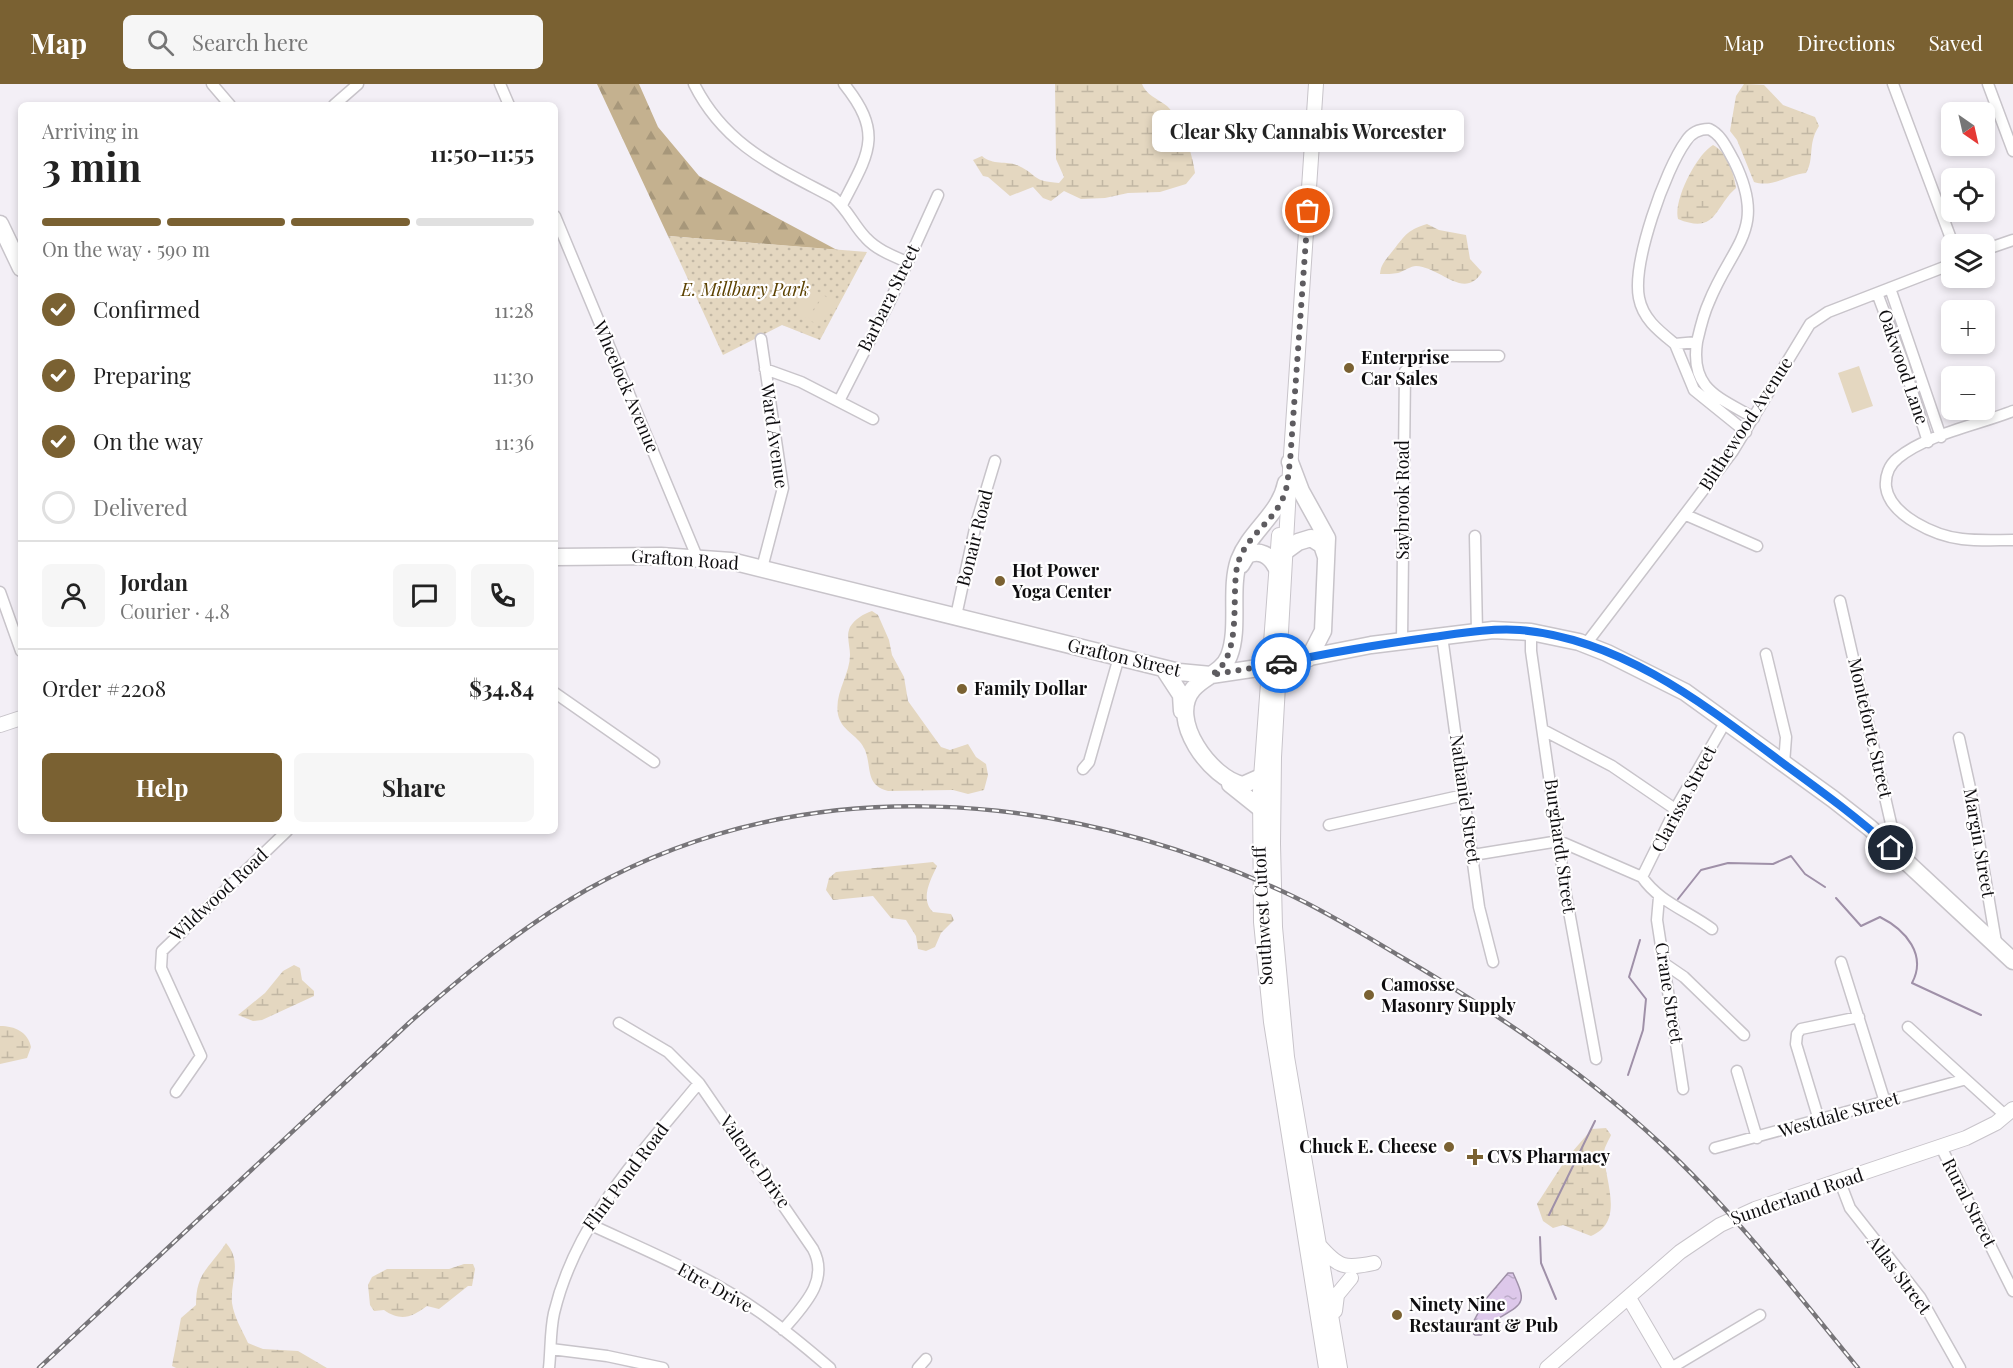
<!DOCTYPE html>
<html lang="en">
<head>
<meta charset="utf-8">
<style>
	:root { --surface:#fff; --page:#f6f6f6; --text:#222; --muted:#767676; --line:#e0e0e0; --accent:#7a6132 }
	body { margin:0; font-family:"Playfair Display",serif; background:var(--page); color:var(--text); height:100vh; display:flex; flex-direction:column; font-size:22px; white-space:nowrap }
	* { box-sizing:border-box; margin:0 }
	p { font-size:20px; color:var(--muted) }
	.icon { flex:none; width:33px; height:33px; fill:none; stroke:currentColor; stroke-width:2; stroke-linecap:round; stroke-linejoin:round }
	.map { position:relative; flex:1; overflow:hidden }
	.side { position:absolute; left:18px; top:18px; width:540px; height:732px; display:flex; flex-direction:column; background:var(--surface); border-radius:9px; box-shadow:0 3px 9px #0003 }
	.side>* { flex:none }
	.needle { width:39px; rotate:146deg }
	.tools { position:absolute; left:1941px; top:18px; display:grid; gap:12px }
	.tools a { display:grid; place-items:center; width:54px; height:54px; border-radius:9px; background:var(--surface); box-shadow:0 3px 9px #0003; font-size:30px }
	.pin { position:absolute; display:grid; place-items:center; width:51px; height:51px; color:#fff; margin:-26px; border:3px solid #fff; border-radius:50%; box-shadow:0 2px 6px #0007 }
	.courier { position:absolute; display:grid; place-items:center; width:60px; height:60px; margin:-30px; border:4px solid #1a73e8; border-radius:50%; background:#fff; color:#222; box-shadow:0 2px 8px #0007 }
	.bubble { position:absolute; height:42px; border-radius:9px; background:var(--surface); box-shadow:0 3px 9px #0003; font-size:20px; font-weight:700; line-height:42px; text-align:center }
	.overview em { font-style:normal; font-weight:700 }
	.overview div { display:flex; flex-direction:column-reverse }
	.overview { display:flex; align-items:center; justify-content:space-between; height:102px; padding:0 24px }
	h1 { font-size:39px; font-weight:700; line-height:45px }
	.bar { display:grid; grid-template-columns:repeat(4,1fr); gap:9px 6px; align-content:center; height:72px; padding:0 24px }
	.bar i { height:8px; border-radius:4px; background:var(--line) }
	.bar .current { background:var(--accent) }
	.bar p { grid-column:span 4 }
	.line { display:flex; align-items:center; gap:15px; padding:0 24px; border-top:2px solid var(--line) }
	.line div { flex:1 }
	.round { display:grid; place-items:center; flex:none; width:63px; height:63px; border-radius:9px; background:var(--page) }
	ol { padding:0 24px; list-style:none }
	li { display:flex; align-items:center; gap:18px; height:66px }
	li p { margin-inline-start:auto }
	li .icon { padding:6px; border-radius:50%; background:var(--accent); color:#fff; stroke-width:4 }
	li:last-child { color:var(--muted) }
	li i { width:33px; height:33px; border:3px solid var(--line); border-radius:50% }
	.primary-button { display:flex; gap:12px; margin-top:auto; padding:12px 24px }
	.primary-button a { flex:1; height:69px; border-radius:9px; background:var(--accent); color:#fff; font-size:24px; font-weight:700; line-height:69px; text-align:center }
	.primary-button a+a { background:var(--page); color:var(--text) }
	header { display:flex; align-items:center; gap:36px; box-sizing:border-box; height:84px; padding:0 30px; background:var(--accent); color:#fff }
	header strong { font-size:28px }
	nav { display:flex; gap:33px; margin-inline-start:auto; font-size:21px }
	.search { width:420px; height:54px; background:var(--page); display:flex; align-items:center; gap:15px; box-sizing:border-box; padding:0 21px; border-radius:9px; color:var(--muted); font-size:22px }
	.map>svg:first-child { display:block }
</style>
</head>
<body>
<header>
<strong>Map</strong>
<div class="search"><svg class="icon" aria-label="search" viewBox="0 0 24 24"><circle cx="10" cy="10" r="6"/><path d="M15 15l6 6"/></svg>Search here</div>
<nav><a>Map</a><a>Directions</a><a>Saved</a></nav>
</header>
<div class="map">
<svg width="2013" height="1284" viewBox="0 0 2013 1284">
	<defs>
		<pattern id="forest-firs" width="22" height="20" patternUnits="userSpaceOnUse" patternTransform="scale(1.5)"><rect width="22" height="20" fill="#c4b18f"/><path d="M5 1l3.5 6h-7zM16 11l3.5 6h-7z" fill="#a7977a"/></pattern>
		<pattern id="wetland-marsh" width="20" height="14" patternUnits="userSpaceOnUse" patternTransform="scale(1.5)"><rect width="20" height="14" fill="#e4d7c0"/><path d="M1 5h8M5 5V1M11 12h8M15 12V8" fill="none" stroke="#c2b7a4"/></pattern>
		<pattern id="park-dots" width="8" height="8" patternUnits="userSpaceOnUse" patternTransform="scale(1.5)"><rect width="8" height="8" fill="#e4d7c0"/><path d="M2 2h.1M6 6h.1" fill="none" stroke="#c2b7a4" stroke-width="1.8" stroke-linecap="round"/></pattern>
		<pattern id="water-ripples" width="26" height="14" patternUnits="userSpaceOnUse" patternTransform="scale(1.5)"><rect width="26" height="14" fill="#ddc8ea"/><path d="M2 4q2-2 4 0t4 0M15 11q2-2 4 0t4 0" fill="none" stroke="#bcabc8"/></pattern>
	</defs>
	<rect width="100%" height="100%" fill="#f3eff6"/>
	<path fill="url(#forest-firs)" d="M 597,0 L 639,0 L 658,43 L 699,92 L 837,166 L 668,152 Z"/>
	<path fill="url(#wetland-marsh)" d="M 1055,0 L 1142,0 C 1146,11 1158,15 1167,22 C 1181,35 1193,71 1195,89 L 1186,100 L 1160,108 L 1128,109 L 1105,114 L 1081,115 L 1064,107 L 1051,117 L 1043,114 L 1033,103 L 1010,112 L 988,93 L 983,92 L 973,76 L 982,72 C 993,82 1007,76 1019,82 C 1039,92 1032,97 1059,99 L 1064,93 L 1056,75 Z
		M 1744,0 L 1764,1 L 1783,21 L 1815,33 L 1819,42 C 1807,61 1815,74 1806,89 C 1787,91 1772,104 1754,98 L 1737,56 L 1730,47 L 1736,12 Z
		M 1713,61 C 1727,68 1734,89 1736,104 C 1714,123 1717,151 1678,135 C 1673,116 1697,70 1713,61 Z
		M 1427,140 L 1439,146 L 1466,151 L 1470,175 L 1482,188 C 1464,217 1441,183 1416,182 C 1411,182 1404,187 1398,189 C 1393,190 1386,190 1380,190 C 1381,180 1385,177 1391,169 C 1405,152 1405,147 1427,140 Z
		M 872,527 L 878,531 L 889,556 L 892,571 L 904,593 L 908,617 L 941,663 L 950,666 L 968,660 L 976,673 L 986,680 L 988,691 L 984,706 L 968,710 L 953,706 L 888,707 C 865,701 872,684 865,666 C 860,653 843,647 839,634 C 832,612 850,592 850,571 C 850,562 846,552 850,543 C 855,535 863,530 872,527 Z
		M 933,778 L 937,782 C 930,797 920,815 933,828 L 951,830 L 954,836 L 941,849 L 935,863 L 926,867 L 918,865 L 916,852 L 906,836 L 891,834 L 873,812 L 833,816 L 826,806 L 829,794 L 836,788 Z
		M 294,881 L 300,884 L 302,896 L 314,907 L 314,912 L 262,936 L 253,937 L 238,931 L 265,909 L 283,887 Z
		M 0,942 C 15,942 28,948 31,963 L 27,974 L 0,980 Z
		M 1606,1044 L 1611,1051 C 1609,1056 1604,1063 1604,1069 C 1604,1095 1626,1138 1591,1152 L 1563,1141 L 1553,1144 L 1543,1137 L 1537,1120 L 1566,1075 L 1592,1045 Z
		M 226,1159 C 243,1178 230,1197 232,1219 C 234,1233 242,1246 248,1259 L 263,1265 L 298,1267 L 327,1284 L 176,1284 L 172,1282 L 181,1234 L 196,1221 C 196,1188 209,1185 226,1159 Z
		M 464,1180 L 473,1180 L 475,1185 L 472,1202 L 468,1202 L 439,1225 L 427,1222 C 412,1233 401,1238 384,1226 L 374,1227 L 370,1221 L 368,1201 L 372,1193 L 387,1185 L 449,1185 Z"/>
	<path fill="url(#park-dots)" d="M 668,152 L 867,168 L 820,256 L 782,241 L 723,271 Z"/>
	<path fill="#e4d7c0" d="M 809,203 L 822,210 L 808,235 L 795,227 Z
		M 823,211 L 835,218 L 821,242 L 809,236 Z
		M 1859,282 L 1873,322 L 1852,329 L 1838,289 Z"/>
	<path fill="url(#water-ripples)" stroke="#9f90a8" stroke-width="1.5" d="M 1508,1189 L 1513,1189 C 1527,1219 1524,1219 1499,1234 C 1492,1238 1486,1246 1481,1251 L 1475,1251 L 1469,1246 L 1485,1216 Z"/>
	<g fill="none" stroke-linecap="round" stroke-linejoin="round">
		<path stroke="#9f90a8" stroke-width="2" d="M 1836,814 L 1861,842 L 1880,833 C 1906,846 1927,871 1912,899 L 1981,931
			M 1678,815 L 1701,786 L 1728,779 L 1773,780 L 1791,772 L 1805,790 L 1825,803
			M 1628,991 L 1643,946 L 1646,915 L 1629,893 L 1640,856
			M 1549,1131 L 1595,1037
			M 1540,1153 L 1541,1179 L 1556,1215"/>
		<defs>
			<path id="minor" d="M 212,0 L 230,21
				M 500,0 L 509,21
				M 694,0 C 725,62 776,83 834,114 C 848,126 854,142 866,154 C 877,166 893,172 907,178
				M 1893,0 L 1953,160
				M 1988,0 L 2013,67
				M 334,21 L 358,0
				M 1709,45 C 1722,51 1727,65 1734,77 C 1768,146 1732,160 1709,218 C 1703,231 1700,245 1697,258 L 1675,260 C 1659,247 1643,235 1639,214 C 1632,179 1665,86 1686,57 C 1691,49 1699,45 1709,45 Z
				M 842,121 C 869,69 884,50 844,0
				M 555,132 L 697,473
				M 1984,166 L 2013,156
				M 1890,204 L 1941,353
				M 1877,209 L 1903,278 L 1928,358
				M 761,255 L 783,404 L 762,484
				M 1697,258 C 1690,306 1719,313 1754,334
				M 1675,260 L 1694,306 L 1746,348
				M 765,285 L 801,298 L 873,335
				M 839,317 L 890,217 L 938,111
				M 2013,327 C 1978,341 1927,350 1898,374 C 1889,381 1885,392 1886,403 C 1890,432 1936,452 1962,455 C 1979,457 1996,456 2013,456
				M 1686,431 L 1757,462
				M 1475,452 L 1477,548
				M 0,508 L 21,567
				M 1840,517 L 1898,770
				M 956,532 L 976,440 L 995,377
				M 1531,548 L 1531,567 L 1566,811 L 1596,975
				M 1442,552 L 1479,823 L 1493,878
				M 1402,557 L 1405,287 L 1426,272 L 1499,272
				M 1586,560 L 1733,367 L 1810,240 L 1828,228 L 1952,180
				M 1766,570 L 1786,653 L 1784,680
				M 555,609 L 654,678
				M 1543,646 L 1612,682 L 1675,725
				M 1959,654 L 1970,704 L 1997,864
				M 1083,685 L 1089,678 L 1119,573
				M 1329,741 L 1464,711
				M 1473,771 L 1559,757 L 1642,793 C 1659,818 1688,827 1712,845
				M 1642,793 L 1677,722 L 1726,637
				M 1659,813 L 1657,836 L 1683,1005
				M 1841,878 L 1885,1018
				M 1665,880 L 1684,893 L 1744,951
				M 619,939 L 668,968 L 699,999 L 813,1165 C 830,1197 803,1222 783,1246
				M 1908,943 L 2006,1032
				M 1737,987 L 1757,1054
				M 176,1008 L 201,972 L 161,884 L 162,867 L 287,747
				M 1819,1036 L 1796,960 L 1797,950 L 1801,945 L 1859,933
				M 1941,1063 L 2013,1207
				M 1715,1064 L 1963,996
				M 1840,1098 L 1850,1124 L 1920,1213 L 1960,1284
				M 589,1140 C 647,1167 709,1192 761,1229 C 785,1246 808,1265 830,1284
				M 551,1265 L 607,1272 L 663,1284
				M 549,1284 C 551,1266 550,1247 554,1229 C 576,1137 641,1070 699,999
				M 918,1284 L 926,1275
				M 1671,1284 L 1760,1231"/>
			<path id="major" d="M 1316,0 L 1290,386 L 1274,673 L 1273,760 L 1275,843 L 1287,973 L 1340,1284
				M 1279,451 L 1260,707 L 1261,838 L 1271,938 L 1326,1284
				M 0,641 L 21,634
				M 1319,1161 C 1339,1184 1345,1185 1374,1179
				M 1629,1214 L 1670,1284
				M 1335,1227 L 1337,1211 L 1351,1194
				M 1547,1284 L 1680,1168 L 1720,1141 L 1755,1125 L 1966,1054 L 1996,1039 L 2013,1025"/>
			<path id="highway" d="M 0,140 L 21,184
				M 1290,378 L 1301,407 L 1327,454 L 1323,547 L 1309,574
				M 1287,466 L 1298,458 L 1311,454 L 1322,461 L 1326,473
				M 555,473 L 661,472 L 731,477 L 1179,588 L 1211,591 L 1258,584
				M 1241,481 L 1247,471 C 1259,465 1270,471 1276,483
				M 1300,575 L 1371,561 L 1493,546 L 1531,548 L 1579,558 L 1607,569 L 1685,608 L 1833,715 L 1870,744 L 2013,877
				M 1164,585 L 1181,611 L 1182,627
				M 1261,693 L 1243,701 C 1211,695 1167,635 1193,605 C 1204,592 1222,589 1229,572 C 1240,544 1229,505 1239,476 C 1250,447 1280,430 1286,399
				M 1230,700 L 1260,724"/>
		</defs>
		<use href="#minor" stroke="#c8c4ca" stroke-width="13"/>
		<use href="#major" stroke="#c8c4ca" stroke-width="16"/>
		<use href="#highway" stroke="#c8c4ca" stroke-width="19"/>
		<use href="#minor" stroke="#fff" stroke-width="10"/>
		<use href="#major" stroke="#fff" stroke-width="14"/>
		<use href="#highway" stroke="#fff" stroke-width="16"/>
		<defs>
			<path id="rail" d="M 39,1284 L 410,938 C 466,889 523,842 588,805 C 808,683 1063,706 1286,809 C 1325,827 1361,849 1398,871 C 1491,925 1582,986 1661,1060 C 1734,1128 1795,1207 1858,1284"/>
		</defs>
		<use href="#rail" stroke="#777579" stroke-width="4.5"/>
		<use href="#rail" stroke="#fffeff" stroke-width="2" stroke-dasharray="7" stroke-linecap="butt"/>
		<defs>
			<path id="highway-bridge" d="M 1258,584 L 1300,575"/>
		</defs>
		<use href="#highway-bridge" stroke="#c8c4ca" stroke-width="19" stroke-linecap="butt"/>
		<use href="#highway-bridge" stroke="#fff" stroke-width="16"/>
	</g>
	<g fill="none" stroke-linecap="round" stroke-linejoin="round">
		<path stroke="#5e5c60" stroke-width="6" stroke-dasharray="0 10.8" d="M 1281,579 L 1211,591 C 1243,574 1231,515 1237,483 C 1243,454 1272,440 1283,414 C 1288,404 1288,389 1290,378 L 1308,127"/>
		<path stroke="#1a73e8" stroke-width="8" d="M 1281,579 C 1332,568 1382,560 1433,553 C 1462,549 1491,544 1520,546 C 1622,555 1705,621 1784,680 C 1821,707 1857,733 1891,764"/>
	</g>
	<g fill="#7a6132" stroke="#fffeff" stroke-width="2">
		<circle cx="1349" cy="284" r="6"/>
		<circle cx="1000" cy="497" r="6"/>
		<circle cx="962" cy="605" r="6"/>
		<circle cx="1369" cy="911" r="6"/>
		<circle cx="1449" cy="1063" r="6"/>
		<path d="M1472 1064h6v6h6v6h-6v6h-6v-6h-6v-6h6z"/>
		<circle cx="1397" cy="1231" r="6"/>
	</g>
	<g text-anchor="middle" stroke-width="4.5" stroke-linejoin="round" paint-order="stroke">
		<g font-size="18" font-style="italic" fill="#5c4202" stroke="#fffeff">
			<text x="745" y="212">E. Millbury Park</text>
		</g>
		<g font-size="18" fill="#0e0d0f" stroke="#fffeff">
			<text transform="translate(889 214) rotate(-64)" y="6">Barbara Street</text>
			<text transform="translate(1903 283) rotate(71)" y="6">Oakwood Lane</text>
			<text transform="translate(626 303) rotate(67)" y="6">Wheelock Avenue</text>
			<text transform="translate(1746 340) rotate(-57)" y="6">Blithewood Avenue</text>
			<text transform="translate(774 352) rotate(82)" y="6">Ward Avenue</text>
			<text transform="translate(1403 416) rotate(-90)" y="6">Saybrook Road</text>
			<text transform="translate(975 454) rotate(-76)" y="6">Bonair Road</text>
			<text transform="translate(685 476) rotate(4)" y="6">Grafton Road</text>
			<text transform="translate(1124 574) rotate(13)" y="6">Grafton Street</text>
			<text transform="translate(1870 644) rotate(77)" y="6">Monteforte Street</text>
			<text transform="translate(1465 715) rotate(82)" y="6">Nathaniel Street</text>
			<text transform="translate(1684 715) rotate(-62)" y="6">Clarissa Street</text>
			<text transform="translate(1979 759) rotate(80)" y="6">Margin Street</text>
			<text transform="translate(1560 762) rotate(82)" y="6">Burghardt Street</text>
			<text transform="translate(219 811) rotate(-43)" y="6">Wildwood Road</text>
			<text transform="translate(1263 832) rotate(-93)" y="6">Southwest Cutoff</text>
			<text transform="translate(1669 909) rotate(81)" y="6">Crane Street</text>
			<text transform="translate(1839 1031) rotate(-16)" y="6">Westdale Street</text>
			<text transform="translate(755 1078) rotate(55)" y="6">Valente Drive</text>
			<text transform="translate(626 1093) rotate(-53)" y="6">Flint Pond Road</text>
			<text transform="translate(1797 1113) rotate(-19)" y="6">Sunderland Road</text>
			<text transform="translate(1969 1119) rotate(63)" y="6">Rural Street</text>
			<text transform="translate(1899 1191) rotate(53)" y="6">Atlas Street</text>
			<text transform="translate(715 1204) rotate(29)" y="6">Etre Drive</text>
		</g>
		<g font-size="18" font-weight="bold" fill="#0e0d0f" stroke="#fffeff" text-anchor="start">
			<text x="1361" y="280">Enterprise<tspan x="1361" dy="21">Car Sales</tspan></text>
			<text x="1012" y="493">Hot Power<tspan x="1012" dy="21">Yoga Center</tspan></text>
			<text x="974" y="611">Family Dollar</text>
			<text x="1381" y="907">Camosse<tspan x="1381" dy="21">Masonry Supply</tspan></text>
			<text x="1437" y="1069" text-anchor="end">Chuck E. Cheese</text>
			<text x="1487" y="1079">CVS Pharmacy</text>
			<text x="1409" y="1227">Ninety Nine<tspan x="1409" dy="21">Restaurant &amp; Pub</tspan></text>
		</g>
	</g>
</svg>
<div class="tools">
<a><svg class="needle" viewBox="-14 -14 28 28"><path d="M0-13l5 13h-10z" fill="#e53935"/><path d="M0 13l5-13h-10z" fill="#767676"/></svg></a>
<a><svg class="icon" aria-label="locate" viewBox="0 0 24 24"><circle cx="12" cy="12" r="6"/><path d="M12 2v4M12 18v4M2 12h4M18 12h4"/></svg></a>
<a><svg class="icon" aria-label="layers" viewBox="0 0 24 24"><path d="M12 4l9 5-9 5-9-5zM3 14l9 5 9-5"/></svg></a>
<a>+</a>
<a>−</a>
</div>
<div class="pin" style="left:1308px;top:127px;background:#ea580c"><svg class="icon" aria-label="bag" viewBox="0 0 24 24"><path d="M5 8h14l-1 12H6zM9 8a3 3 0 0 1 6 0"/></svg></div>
<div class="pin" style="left:1891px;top:764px;background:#1f2937"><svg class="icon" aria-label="home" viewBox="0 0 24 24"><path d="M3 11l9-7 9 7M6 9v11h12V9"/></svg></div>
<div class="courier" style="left:1281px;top:579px"><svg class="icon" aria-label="car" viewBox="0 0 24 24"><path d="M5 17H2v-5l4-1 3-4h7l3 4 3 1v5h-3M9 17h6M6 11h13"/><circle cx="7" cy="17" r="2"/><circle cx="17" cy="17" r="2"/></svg></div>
<div class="bubble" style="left:1152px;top:26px;width:312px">Clear Sky Cannabis Worcester</div>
<section class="side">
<div class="overview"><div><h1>3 min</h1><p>Arriving in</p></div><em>11:50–11:55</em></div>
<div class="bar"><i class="current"></i><i class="current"></i><i class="current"></i><i></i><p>On the way · 590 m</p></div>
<ol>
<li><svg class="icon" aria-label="check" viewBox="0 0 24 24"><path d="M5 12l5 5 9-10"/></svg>Confirmed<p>11:28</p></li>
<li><svg class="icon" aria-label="check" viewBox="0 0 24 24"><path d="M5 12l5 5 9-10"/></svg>Preparing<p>11:30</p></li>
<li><svg class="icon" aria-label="check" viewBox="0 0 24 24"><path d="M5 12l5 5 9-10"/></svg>On the way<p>11:36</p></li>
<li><i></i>Delivered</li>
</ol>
<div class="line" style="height:108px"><a class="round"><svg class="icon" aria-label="person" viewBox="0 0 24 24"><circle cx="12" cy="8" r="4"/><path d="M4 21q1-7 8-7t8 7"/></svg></a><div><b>Jordan</b><p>Courier · 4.8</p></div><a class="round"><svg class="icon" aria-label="chat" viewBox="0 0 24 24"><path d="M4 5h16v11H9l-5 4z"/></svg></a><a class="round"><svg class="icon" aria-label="phone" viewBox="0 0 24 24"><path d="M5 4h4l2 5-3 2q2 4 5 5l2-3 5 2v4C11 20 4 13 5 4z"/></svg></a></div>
<div class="line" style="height:78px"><div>Order #2208</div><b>$34.84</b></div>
<div class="primary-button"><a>Help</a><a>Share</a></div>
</section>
</div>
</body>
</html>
